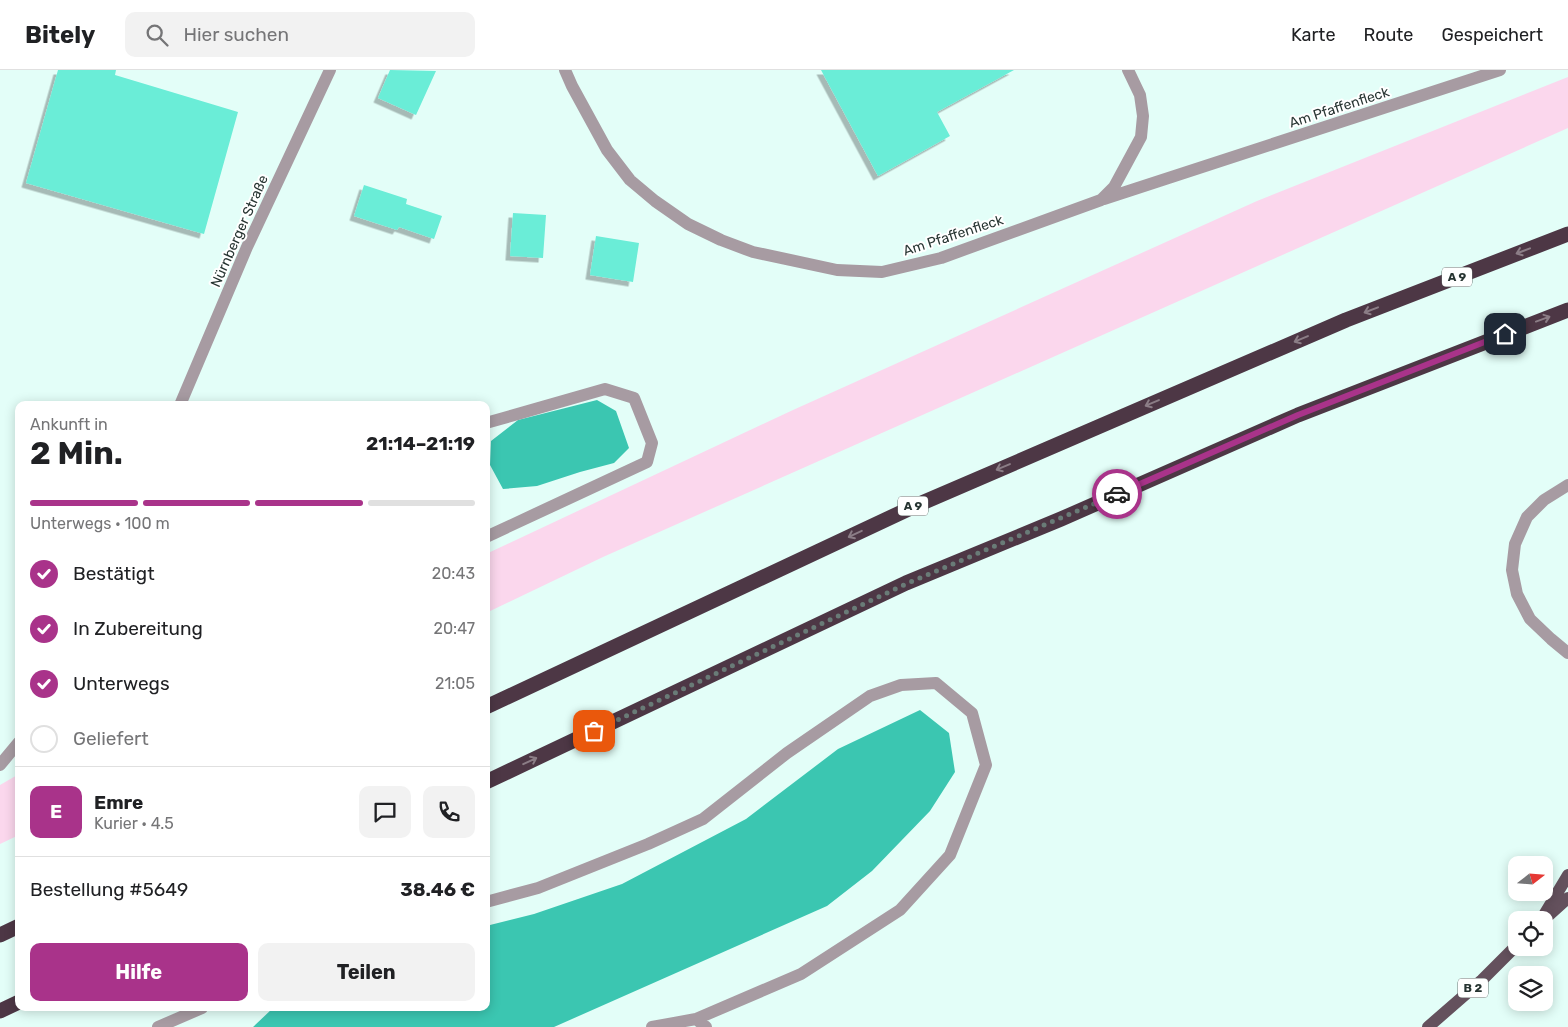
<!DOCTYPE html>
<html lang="de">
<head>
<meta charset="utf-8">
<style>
	:root { --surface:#fff; --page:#f2f2f2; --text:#202124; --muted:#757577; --line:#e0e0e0; --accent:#a9338a }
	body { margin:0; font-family:Rubik,sans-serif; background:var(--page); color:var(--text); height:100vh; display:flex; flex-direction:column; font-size:19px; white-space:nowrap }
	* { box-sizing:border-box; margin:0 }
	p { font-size:16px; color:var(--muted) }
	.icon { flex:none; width:28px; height:28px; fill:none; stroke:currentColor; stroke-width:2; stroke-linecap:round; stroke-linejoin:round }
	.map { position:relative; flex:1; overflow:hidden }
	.sheet { position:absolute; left:15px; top:331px; width:475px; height:610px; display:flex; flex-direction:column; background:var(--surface); border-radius:10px; box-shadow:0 2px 12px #0003 }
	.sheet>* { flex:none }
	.needle { width:32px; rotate:73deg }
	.fabs { position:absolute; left:1508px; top:786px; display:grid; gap:10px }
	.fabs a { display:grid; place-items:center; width:45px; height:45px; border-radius:10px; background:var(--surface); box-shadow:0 2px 12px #0003; font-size:25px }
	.pin { position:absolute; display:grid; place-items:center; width:42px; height:42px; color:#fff; margin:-21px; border-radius:10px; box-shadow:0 2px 8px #0006 }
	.courier { position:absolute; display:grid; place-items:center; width:50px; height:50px; margin:-25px; border:4px solid #a9338a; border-radius:50%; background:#fff; color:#222; box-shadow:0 1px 6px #0007 }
	.overview em { font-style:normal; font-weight:700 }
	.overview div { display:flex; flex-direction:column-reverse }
	.overview { display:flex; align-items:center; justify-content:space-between; height:85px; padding:0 15px }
	h1 { font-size:32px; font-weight:700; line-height:38px }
	.bar { display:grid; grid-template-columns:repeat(4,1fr); gap:8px 5px; align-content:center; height:60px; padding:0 15px }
	.bar i { height:6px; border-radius:4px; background:var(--line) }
	.bar .on { background:var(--accent) }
	.bar p { grid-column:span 4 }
	.line { display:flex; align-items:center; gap:12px; padding:0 15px; border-top:1px solid var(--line) }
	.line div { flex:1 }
	.round { display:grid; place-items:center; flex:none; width:52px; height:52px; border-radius:10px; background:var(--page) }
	ol { padding:0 15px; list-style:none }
	li { display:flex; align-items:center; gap:15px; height:55px }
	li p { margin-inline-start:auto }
	li .icon { padding:5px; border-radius:50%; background:var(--accent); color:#fff; stroke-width:4 }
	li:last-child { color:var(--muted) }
	li i { width:28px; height:28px; border:2px solid var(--line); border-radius:50% }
	.action { display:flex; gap:10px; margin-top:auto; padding:10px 15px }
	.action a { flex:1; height:58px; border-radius:10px; background:var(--accent); color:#fff; font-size:20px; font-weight:700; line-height:58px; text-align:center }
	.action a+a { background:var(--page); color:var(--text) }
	header { display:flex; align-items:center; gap:30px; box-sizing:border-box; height:70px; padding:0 25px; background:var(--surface); border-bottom:1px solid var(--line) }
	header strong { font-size:24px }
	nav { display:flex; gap:28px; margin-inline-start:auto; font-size:18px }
	.search { width:350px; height:45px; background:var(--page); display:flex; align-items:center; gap:12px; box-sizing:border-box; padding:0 18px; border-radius:10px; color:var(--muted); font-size:19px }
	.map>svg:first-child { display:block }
</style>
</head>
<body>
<header>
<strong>Bitely</strong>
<div class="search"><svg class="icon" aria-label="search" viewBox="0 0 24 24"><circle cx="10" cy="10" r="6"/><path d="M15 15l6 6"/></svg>Hier suchen</div>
<nav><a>Karte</a><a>Route</a><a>Gespeichert</a></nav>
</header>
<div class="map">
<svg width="1568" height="957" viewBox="0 0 1568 957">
	<defs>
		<filter id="shadow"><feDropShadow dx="-4.5" dy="4.5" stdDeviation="0" flood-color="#0004"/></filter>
	</defs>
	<rect width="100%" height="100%" fill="#e3fef8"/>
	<path fill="#fbd7ed" d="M 1568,7 L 1568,58 L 603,487 L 486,543 L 486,484 L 793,340 L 1257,131 Z
		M 19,704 L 19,765 L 0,774 L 0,715 Z"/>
	<path fill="#3bc6b1" d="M 597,330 L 616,341 L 629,378 L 614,393 L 580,402 L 537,416 L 503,419 L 490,395 L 491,371 L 518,350 Z
		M 920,640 L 949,663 L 955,702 L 930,741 L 872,801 L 827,836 L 554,957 L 253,957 L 273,938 L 486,938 L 486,856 L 534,844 L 622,814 L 746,749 L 838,679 Z"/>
	<path fill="#6aedd7" filter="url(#shadow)" d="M 58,0 L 116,0 L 115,5 L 238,42 L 204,164 L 26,113 Z
		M 390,0 L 436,1 L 416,45 L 378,28 Z
		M 821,0 L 1014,0 L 937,42 L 950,66 L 878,106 Z
		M 364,115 L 407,129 L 406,134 L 442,146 L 434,169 L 399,157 L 397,160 L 354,146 Z
		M 513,143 L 546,145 L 543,188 L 510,186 Z
		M 596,166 L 639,173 L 633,212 L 590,205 Z"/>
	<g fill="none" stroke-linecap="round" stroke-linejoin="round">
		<path stroke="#a79ba2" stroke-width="12" d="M 486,353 L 605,319 L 634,328 L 652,373 L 647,392 L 486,467
			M 486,832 L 538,818 L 648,774 L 703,749 L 787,683 L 870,626 L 901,615 L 936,613 L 972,643 L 986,695 L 950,785 L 900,840 L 801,904 L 696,949
			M 158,957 L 202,938
			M 652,957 L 696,949 L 706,957"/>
		<path stroke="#a79ba2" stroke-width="12" d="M 565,0 L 572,16 L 607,80 L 630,110 L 655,131 L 688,154 L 721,170 L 753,182 L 837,200 L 882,202 L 941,188 L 1101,130 L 1114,117 L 1141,67 L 1143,46 L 1140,25 L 1128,0
			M 1104,129 L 1500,0
			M 180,335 L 247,177 L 330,0
			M 1568,415 L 1544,430 L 1527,447 L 1515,474 L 1512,500 L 1517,524 L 1530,549 L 1551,569 L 1568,583
			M 0,695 L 19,672"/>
		<path stroke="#64515d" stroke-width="12" d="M 1549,845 L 1568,828
			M 1541,850 L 1568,805
			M 1428,957 L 1482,910 L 1516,876"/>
		<path stroke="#4d3745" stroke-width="15" d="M 486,637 L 915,436 L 1346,250 L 1568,164
			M 486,712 L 906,513 L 1061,449 L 1298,345 L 1568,240
			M 0,865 L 19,856
			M 0,941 L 19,932"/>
	</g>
	<defs><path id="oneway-shaft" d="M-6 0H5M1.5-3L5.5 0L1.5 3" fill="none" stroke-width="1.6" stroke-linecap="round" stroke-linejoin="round" transform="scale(1.25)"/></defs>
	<g stroke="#8b7d86">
		<use href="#oneway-shaft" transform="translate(1523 181) rotate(159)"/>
		<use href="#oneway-shaft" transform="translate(1371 240) rotate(159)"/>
		<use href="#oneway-shaft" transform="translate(1543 249) rotate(-20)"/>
		<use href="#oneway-shaft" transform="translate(1301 269) rotate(157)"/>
		<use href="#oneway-shaft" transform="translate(1152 333) rotate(157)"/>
		<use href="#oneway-shaft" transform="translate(1003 397) rotate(157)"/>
		<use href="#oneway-shaft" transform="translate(855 464) rotate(155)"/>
		<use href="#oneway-shaft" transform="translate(530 691) rotate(-25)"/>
	</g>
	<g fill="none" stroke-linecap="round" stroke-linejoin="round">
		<path stroke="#697b77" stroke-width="5" stroke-dasharray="0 9" d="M 594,661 L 906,514 L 1117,424"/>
		<path stroke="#a9338a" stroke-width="6" d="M 1117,424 L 1298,345 L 1505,264"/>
	</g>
	<g text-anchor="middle" stroke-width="4" stroke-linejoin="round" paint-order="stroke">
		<g fill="#fff" stroke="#687270" stroke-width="1">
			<rect x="1442" y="197.5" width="30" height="19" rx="4"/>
			<rect x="898" y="426.5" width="30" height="19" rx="4"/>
			<rect x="1458" y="908.5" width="30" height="19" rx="4"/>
		</g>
		<g font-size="12" font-weight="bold" fill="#273532">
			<text x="1457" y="211">A 9</text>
			<text x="913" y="440">A 9</text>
			<text x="1473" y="922">B 2</text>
		</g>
		<g font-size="14" fill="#273532" stroke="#fff">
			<text transform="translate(1339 37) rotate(-18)" y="5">Am Pfaffenfleck</text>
			<text transform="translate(239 161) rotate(-66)" y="5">Nürnberger Straße</text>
			<text transform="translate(953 165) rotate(-18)" y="5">Am Pfaffenfleck</text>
		</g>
	</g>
</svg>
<div class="fabs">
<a><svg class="needle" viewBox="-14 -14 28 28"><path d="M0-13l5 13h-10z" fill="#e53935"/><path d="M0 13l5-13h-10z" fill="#757577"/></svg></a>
<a><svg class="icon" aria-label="locate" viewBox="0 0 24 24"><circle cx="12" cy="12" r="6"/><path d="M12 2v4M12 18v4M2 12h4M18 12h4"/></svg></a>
<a><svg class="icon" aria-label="layers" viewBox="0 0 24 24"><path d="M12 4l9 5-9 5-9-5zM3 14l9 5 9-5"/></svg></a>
</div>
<div class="pin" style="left:594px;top:661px;background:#ea580c"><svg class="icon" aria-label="bag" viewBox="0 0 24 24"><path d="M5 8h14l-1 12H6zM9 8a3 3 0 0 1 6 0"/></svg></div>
<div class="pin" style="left:1505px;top:264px;background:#1f2937"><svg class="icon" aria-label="home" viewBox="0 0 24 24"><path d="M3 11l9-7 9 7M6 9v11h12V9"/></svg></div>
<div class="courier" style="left:1117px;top:424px"><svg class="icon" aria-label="car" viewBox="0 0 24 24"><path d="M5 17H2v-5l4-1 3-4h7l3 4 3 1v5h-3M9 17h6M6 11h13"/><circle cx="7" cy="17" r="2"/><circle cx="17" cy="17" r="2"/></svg></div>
<section class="sheet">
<div class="overview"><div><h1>2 Min.</h1><p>Ankunft in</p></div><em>21:14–21:19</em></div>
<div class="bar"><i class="on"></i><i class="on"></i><i class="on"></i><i></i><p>Unterwegs · 100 m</p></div>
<ol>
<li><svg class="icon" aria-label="check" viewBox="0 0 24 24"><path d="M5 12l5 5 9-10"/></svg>Bestätigt<p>20:43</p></li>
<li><svg class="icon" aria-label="check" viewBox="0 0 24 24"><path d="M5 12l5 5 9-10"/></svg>In Zubereitung<p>20:47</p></li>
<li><svg class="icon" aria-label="check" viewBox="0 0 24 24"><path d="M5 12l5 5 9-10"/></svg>Unterwegs<p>21:05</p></li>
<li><i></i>Geliefert</li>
</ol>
<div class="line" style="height:90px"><b class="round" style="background:var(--accent);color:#fff">E</b><div><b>Emre</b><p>Kurier · 4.5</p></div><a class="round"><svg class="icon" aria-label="chat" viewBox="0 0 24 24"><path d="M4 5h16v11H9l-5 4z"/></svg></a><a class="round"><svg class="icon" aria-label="phone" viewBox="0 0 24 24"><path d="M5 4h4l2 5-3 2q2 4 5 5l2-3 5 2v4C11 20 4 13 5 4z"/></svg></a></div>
<div class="line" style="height:65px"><div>Bestellung #5649</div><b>38.46 €</b></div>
<div class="action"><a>Hilfe</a><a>Teilen</a></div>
</section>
</div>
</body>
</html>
